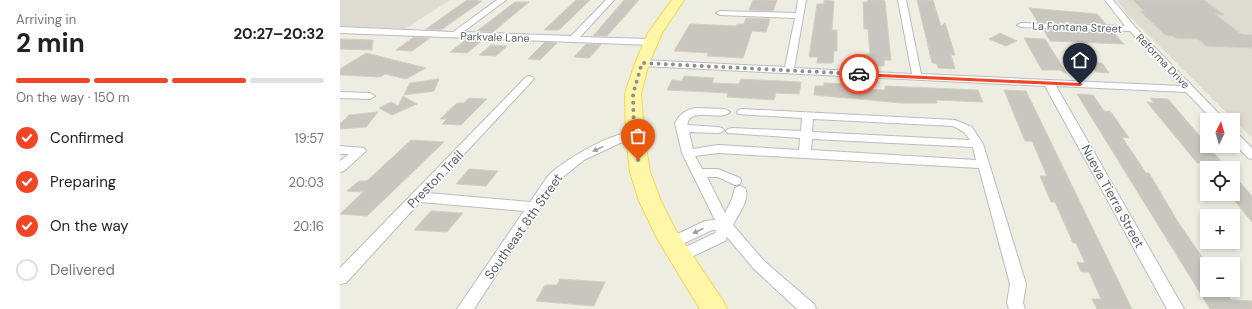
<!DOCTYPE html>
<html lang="en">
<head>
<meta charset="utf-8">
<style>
	:root { --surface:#fff; --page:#f2f2f2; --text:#222; --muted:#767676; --line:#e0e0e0; --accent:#f14526 }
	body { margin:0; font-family:"DM Sans",sans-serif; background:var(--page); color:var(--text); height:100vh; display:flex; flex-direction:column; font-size:15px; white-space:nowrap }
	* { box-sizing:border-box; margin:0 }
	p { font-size:13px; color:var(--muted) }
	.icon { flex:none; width:22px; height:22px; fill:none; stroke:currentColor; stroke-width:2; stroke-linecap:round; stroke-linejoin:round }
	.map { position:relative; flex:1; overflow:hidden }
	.side { display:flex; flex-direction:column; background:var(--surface); width:340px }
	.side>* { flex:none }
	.needle { width:26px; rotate:5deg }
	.buttons { position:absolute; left:860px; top:113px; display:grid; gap:8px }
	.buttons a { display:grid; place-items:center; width:40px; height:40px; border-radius:0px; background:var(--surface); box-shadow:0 2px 6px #0003; font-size:20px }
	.pin { position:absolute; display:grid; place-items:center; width:34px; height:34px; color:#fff; margin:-41px -17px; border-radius:50% 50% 50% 0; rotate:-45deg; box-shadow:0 0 4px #0007 }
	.pin .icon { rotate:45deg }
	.courier { position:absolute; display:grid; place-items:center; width:40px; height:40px; margin:-20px; border:3px solid #f14526; border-radius:50%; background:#fff; color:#222; box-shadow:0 1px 5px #0007 }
	.headline em { font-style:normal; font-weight:700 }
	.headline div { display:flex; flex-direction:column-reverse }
	.headline { display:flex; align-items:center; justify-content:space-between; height:68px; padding:0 16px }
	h1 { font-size:26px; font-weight:700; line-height:30px }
	.bar { display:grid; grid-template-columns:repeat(4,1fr); gap:6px 4px; align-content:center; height:48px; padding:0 16px }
	.bar i { height:5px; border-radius:3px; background:var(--line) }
	.bar .current { background:var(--accent) }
	.bar p { grid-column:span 4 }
	ol { padding:0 16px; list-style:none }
	li { display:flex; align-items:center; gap:12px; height:44px }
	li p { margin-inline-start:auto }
	li .icon { padding:4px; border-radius:50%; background:var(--accent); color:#fff; stroke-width:4 }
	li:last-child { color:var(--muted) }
	li i { width:22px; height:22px; border:2px solid var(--line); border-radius:50% }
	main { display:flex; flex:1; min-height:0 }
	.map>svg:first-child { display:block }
</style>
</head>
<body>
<main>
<section class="side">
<div class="headline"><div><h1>2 min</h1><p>Arriving in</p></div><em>20:27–20:32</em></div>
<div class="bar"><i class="current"></i><i class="current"></i><i class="current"></i><i></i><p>On the way · 150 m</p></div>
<ol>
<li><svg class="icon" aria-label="check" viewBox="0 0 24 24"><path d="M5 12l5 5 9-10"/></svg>Confirmed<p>19:57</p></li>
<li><svg class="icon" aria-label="check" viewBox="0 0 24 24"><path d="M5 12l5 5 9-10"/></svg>Preparing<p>20:03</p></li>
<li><svg class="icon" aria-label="check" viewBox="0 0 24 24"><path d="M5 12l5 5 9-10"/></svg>On the way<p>20:16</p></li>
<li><i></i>Delivered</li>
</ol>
</section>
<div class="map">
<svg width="912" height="309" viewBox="0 0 912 309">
	<rect width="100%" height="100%" fill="#eeede2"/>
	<path fill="#dedcd1" d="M 0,0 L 110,0 L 65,29 L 0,26 Z
		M 777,0 L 912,0 L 912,138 L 787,14 Z"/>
	<path fill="#c9c6c0" stroke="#d3cfc0" d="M 127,0 L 142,1 L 101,30 L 86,29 Z
		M 236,0 L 250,0 L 219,30 L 204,30 Z
		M 284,0 L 299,0 L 267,36 L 253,36 Z
		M 413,0 L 437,0 L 433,11 L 409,10 Z
		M 484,0 L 494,1 L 492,30 L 497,30 L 497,51 L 494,51 L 493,63 L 477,63 L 478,57 L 469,57 L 477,4 L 484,4 Z
		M 528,0 L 544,0 L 545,2 L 551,60 L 544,60 L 544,66 L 525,65 L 524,54 L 530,54 L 528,29 L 524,29 L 523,2 L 528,2 Z
		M 577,0 L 593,0 L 601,26 L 605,23 L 615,55 L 611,55 L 615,69 L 598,68 L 597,64 L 592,63 Z
		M 793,0 L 864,0 L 884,15 L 875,14 L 901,34 L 912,35 L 912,48 L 866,46 L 858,39 L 836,38 L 833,36 L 825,35 L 800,11 L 805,12 Z
		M 175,2 L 189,2 L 153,32 L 137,31 Z
		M 689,8 L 757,14 L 766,24 L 698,22 Z
		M 406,18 L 430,19 L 426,32 L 412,31 L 403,58 L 367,56 L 368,53 L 334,51 L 350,24 L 396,26 L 397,24 L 404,24 Z
		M 703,29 L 773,32 L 784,44 L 710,41 Z
		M 660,33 L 677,41 L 666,46 L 649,39 Z
		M 74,37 L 90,38 L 72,51 L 56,50 Z
		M 684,38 L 705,39 L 727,74 L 720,70 L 702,70 Z
		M 0,39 L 33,40 L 32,50 L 0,49 Z
		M 127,39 L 143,40 L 127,53 L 110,52 Z
		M 205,42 L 217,43 L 200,60 L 188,59 Z
		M 246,44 L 261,45 L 249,58 L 234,57 Z
		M 151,45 L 167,46 L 156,56 L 139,55 Z
		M 26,53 L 86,68 L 66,79 L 45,74 L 40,77 L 0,75 L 0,69 Z
		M 748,62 L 762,63 L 769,73 L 756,72 Z
		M 344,76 L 374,78 L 372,83 L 399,84 L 401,79 L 461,82 L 459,94 L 436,93 L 434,100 L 387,97 L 388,93 L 327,90 L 332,80 L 342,81 Z
		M 99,79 L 94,91 L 64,95 L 70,83 Z
		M 484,83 L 514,84 L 514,89 L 545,90 L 545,86 L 638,90 L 643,102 L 596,100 L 597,103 L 562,103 L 474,95 L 475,86 L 484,86 Z
		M 664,90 L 686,91 L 792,309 L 757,309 L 752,299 L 761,299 L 749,272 L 741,272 L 737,262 L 745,263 L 736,243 L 733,243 L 715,202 L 711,202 L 700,176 L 707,176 L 692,141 L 685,141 Z
		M 737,94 L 753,95 L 764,111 L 771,112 L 789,138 L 782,137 L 806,173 L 809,173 L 838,222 L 867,264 L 867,295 L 888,296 L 891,300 L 912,301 L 912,309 L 870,309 Z
		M 63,96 L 77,104 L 52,115 L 39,108 L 51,102 L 58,106 Z
		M 129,98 L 147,99 L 121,125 L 102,124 L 107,119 L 100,119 L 117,103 L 124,103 Z
		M 810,98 L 828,99 L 887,168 L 867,168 L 863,163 L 857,163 L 807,102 L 814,103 Z
		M 38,112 L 26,127 L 0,129 L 0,124 L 9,115 Z
		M 71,140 L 104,142 L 27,216 L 0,214 L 23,192 L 7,191 L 19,181 L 27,181 Z
		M 129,169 L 158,171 L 146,186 L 116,184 Z
		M 893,174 L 912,196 L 912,222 L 893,199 Z
		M 91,211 L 123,213 L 107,232 L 74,230 Z
		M 220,279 L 265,282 L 254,306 L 196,301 L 205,285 L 217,285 Z"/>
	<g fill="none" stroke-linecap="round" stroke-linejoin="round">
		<defs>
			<path id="minor" d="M 157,0 L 166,0 L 123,32 L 231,36 L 266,0 L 274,0 L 240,37 L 311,39 L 315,42 L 311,45 L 0,33 L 0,27 L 113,32 Z
				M 458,0 L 466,0 L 454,68 L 572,74 L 558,0 L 566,0 L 581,74 L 841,86 L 790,31 L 681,27 L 677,25 L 681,23 L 785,26 L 765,0 L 773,0 L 795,27 L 885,120 L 873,120 L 846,92 L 716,86 L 844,309 L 827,309 L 705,86 L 302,66 L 297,63 L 302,60 L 445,67 L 455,18 L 380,15 L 376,13 L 380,11 L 456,13 Z
				M 189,76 L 192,77 L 194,79 L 192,81 L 88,193 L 190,202 C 196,194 202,184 208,176 C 222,161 279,127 299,133 L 301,135 L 299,137 L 280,143 L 244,160 L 217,182 L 134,309 L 117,309 L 184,211 L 80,202 L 6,283 L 0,284 L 0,268 L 186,77 Z
				M 0,92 L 30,93 L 35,96 L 30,99 L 0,98 Z
				M 355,108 L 385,109 L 390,112 C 382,121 360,109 349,119 L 347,125 L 378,127 L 382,128 L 384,130 L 382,132 L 378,133 L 349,132 L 353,149 L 378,145 L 459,150 L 460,138 L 388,133 L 386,131 L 388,129 L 392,128 L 461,131 L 462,118 L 398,114 L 397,112 L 398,110 L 402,109 L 615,120 L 632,127 L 643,144 L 686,284 L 683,303 L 685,309 L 669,309 L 667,303 L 670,284 L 639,168 L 378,153 L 355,156 L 362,169 L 378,169 L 400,178 L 401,181 L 400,184 L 395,185 L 378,177 L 367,177 L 385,213 L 392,199 L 395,188 L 400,186 L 405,188 C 411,198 398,215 393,225 L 424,261 L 474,304 L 476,309 L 457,309 L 414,269 L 387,237 L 385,241 L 345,260 L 340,262 L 335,260 L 333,256 L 335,252 L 375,233 L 376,230 L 372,230 L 332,249 L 327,247 L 325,243 L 327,239 L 365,221 L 375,220 L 342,153 L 335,123 C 340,114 345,110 355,108 ZM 473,119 L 613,126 L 624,132 L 630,140 L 472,132 ZM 472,139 L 633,147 L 636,160 L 471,150 Z
				M 893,131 L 897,133 L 912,148 L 912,159 L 908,158 L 893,142 Z
				M 0,146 L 24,148 L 26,151 L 4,171 L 0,172 L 0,161 L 9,154 L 0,154 Z"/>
			<path id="primary" d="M 332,0 L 344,0 L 322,33 L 309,63 L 301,94 L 304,135 L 310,172 L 321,201 L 335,229 L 383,301 L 387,309 L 360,309 L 318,240 L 299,201 L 290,172 L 286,135 L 285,94 L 295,63 L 308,33 Z"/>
		</defs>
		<use href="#minor" stroke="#babcc2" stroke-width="2"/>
		<use href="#primary" stroke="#f7d652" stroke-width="2"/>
		<use href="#minor" fill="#fff" fill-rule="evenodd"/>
		<use href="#primary" fill="#fff7a7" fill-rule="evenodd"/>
	</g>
	<defs><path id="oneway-solid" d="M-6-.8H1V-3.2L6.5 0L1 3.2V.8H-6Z"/></defs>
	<g fill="#9d9ea2">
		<use href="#oneway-solid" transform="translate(258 149) rotate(154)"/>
		<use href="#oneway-solid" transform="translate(358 231) rotate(154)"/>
	</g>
	<path fill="#f14526" d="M 519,73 L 740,83 L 743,84 L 740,86 L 517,76 L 517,74 Z"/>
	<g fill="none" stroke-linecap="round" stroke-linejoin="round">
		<path stroke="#8e9090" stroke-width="4" stroke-dasharray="0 7.2" d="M 298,160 L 294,136 L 293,94 L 302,63 L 519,74"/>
	</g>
	<g text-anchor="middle" stroke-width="3" stroke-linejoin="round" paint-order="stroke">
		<g font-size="11" fill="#5b5e64" stroke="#fff">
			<text transform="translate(737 27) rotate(2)" y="4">La Fontana Street</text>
			<text transform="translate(155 37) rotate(2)" y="4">Parkvale Lane</text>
			<text transform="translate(823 61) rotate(46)" y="4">Reforma Drive</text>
		</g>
		<g font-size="13" fill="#5b5e64" stroke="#fff">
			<text transform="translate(95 179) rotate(-46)" y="5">Preston Trail</text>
			<text transform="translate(773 196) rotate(61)" y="5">Nueva Tierra Street</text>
			<text transform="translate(183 226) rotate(-55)" y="5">Southeast 8th Street</text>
		</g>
	</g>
</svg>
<div class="buttons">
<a><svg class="needle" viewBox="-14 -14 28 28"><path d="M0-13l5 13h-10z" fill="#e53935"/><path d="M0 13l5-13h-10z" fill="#767676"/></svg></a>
<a><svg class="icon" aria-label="locate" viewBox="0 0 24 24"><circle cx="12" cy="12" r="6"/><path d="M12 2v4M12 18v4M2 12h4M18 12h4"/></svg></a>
<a>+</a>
<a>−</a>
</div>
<div class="pin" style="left:298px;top:160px;background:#ea580c"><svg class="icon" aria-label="bag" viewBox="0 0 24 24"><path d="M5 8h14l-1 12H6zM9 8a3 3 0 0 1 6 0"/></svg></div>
<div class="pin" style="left:740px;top:84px;background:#1f2937"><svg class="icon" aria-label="home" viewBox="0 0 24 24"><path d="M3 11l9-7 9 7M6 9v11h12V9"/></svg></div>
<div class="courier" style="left:519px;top:74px"><svg class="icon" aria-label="car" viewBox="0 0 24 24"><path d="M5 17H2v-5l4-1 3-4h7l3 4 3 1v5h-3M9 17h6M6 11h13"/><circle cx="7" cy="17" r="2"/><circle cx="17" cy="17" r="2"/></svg></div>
</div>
</main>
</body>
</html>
